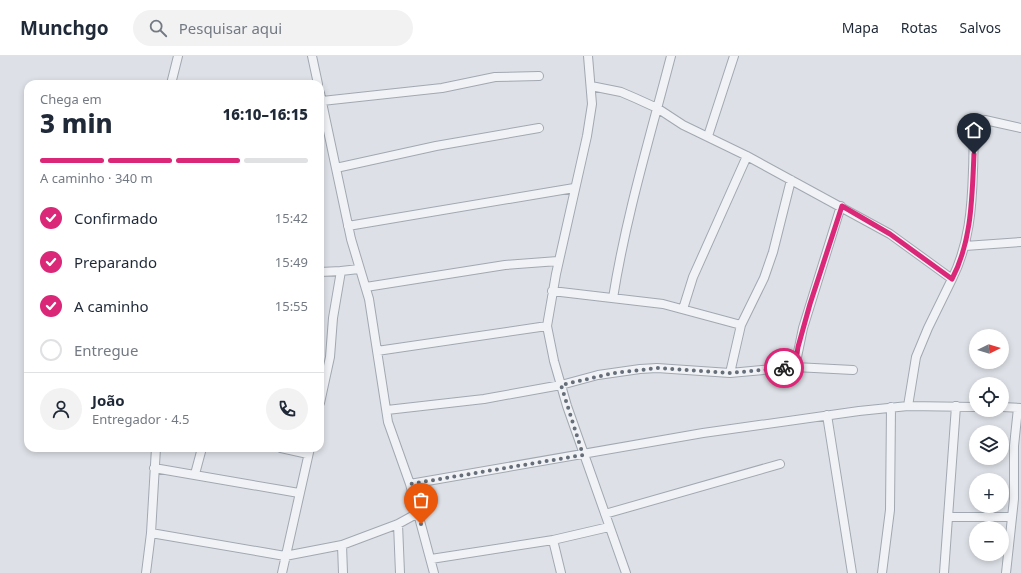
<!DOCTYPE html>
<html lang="pt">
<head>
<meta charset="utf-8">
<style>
	:root { --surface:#fff; --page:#f2f2f3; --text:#1f2937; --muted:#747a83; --line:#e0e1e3; --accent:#db2777 }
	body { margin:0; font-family:"Noto Sans",sans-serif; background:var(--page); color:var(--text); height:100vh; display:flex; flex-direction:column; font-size:15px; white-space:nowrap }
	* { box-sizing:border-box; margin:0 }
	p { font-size:13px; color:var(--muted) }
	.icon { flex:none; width:22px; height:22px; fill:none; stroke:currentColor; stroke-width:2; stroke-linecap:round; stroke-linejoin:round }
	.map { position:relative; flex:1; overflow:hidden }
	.sheet { position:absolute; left:24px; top:24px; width:300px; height:372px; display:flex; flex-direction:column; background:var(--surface); border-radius:12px; box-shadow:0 2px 6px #0003 }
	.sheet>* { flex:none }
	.needle { width:26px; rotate:85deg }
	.tools { position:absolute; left:969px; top:273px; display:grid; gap:8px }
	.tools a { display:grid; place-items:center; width:40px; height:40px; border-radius:50%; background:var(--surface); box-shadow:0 2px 6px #0003; font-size:20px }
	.pin { position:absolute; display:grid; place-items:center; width:34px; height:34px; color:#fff; margin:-41px -17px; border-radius:50% 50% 50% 0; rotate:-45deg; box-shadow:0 0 4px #0007 }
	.pin .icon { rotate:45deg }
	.courier { position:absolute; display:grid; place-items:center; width:40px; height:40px; margin:-20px; border:3px solid #db2777; border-radius:50%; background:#fff; color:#222; box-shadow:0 1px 5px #0007 }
	.head em { font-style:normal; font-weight:800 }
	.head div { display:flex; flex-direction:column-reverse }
	.head { display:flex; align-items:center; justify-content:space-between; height:68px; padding:0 16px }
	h1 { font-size:26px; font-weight:800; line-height:30px }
	.bar { display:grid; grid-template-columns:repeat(4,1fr); gap:6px 4px; align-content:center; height:48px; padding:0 16px }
	.bar i { height:5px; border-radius:3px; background:var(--line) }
	.bar .current { background:var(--accent) }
	.bar p { grid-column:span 4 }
	.line { display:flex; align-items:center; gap:10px; padding:0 16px; border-top:1px solid var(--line) }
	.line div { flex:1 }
	.round { display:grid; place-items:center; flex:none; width:42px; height:42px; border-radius:21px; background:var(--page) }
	ol { padding:0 16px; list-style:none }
	li { display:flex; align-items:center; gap:12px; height:44px }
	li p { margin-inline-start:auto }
	li .icon { padding:4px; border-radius:50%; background:var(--accent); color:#fff; stroke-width:4 }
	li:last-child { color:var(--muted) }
	li i { width:22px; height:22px; border:2px solid var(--line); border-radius:50% }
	header { display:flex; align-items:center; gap:24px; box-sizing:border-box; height:56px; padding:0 20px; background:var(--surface); border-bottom:1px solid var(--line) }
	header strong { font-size:19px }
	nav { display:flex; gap:22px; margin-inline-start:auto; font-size:14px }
	.search { width:280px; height:36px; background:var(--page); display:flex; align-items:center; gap:10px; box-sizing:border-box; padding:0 14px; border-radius:22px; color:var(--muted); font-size:15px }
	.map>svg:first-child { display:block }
</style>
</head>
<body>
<header>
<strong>Munchgo</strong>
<div class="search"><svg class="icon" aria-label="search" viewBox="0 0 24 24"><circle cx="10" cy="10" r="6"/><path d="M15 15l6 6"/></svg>Pesquisar aqui</div>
<nav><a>Mapa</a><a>Rotas</a><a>Salvos</a></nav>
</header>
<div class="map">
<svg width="1021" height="517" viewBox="0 0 1021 517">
	<rect width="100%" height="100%" fill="#dde1e7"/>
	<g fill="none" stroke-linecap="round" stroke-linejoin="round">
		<defs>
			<path id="street" d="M 312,0 L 318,28
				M 588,0 L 592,48 L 587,80 L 556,218 L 547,270 L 554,305 L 567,350 L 626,517
				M 171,28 L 178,0
				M 591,30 L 621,36 L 635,42 L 657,52 L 683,69 L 747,100 L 890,178 L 952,223 L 928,272 L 916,301 L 908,350
				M 320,37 L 351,183 L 369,243 L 388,366 L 410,428 L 434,517
				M 322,45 L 442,32 L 495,21 L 539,20
				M 708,80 L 734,0
				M 336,112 L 436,90 L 539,72
				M 348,170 L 574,132
				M 965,190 L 1021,186
				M 320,216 L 341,215
				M 952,223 C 969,189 972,152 973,114 C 974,100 972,82 977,68 L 985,64 L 1021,72
				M 366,231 L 505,209 L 558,205
				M 552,235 L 663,248 L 741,269 L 764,222 L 773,196 L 791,124
				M 613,242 C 626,160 650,81 671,0
				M 683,253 L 693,221 L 747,100
				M 377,295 L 547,270
				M 795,311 L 803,272 L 841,150
				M 730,317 L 741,269
				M 320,347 L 330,301 L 333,262 L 341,215 L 359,213
				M 1002,351 L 1021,352
				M 387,354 L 484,343 L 561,329 L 598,319 L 640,313 L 657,312 L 730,317 L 795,311 L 853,314
				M 827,359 L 852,517
				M 281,392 L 308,398
				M 154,412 L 299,437
				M 195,418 L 202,392
				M 410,428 L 703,377 L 859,355 L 908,350 L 976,351
				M 605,458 L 780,408
				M 948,461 L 1012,461
				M 398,468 L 400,517
				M 151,477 L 285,500 L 342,489 L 398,468 L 418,457
				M 342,489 L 343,517
				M 431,503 L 553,484
				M 146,517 L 151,477 L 156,392
				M 282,517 L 310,392
				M 561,517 L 553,484 L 609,471
				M 882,517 L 890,454 L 891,351
				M 944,517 L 956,350
				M 1006,517 L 1014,443 L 1014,390 L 1018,352"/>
		</defs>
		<use href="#street" stroke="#a2a8b1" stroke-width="10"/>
		<use href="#street" stroke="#f0f2f6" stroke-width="8"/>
	</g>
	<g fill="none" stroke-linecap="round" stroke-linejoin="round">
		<path stroke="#666e79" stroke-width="4" stroke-dasharray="0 7.2" d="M 421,468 L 410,428 L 583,399 L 561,329 L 614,317 L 658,312 L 730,317 L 784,312"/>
		<path stroke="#db2777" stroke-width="5" d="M 784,312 L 795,311 L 798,291 L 810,248 L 842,150 L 890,178 L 952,223 C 972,185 972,141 974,98"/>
	</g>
</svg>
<div class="tools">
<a><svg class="needle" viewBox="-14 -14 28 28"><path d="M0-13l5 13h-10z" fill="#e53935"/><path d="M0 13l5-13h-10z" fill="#747a83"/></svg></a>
<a><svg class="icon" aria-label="locate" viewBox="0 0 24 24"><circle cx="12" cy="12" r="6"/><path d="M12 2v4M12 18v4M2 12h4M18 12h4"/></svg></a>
<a><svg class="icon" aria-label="layers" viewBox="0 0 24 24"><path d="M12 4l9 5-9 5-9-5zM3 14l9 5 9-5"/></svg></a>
<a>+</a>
<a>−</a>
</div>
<div class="pin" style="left:421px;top:468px;background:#ea580c"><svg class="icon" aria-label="bag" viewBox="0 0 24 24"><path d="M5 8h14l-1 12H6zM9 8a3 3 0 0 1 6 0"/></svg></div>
<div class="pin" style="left:974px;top:98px;background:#1f2937"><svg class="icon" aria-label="home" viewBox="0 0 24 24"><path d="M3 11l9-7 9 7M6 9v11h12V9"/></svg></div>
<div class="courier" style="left:784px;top:312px"><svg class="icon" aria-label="bike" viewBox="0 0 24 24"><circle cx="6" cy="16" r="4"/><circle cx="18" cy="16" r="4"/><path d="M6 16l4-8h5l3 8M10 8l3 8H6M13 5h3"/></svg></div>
<section class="sheet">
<div class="head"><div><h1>3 min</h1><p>Chega em</p></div><em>16:10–16:15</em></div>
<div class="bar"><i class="current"></i><i class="current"></i><i class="current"></i><i></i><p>A caminho · 340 m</p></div>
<ol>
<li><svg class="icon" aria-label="check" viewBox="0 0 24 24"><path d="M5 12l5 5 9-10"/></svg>Confirmado<p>15:42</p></li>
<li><svg class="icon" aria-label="check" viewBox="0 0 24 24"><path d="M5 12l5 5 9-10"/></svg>Preparando<p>15:49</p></li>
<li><svg class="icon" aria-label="check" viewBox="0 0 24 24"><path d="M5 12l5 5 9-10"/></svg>A caminho<p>15:55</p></li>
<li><i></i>Entregue</li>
</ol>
<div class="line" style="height:72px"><a class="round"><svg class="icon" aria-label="person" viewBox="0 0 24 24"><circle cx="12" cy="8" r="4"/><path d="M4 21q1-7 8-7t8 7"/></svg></a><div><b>João</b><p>Entregador · 4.5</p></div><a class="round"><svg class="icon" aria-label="phone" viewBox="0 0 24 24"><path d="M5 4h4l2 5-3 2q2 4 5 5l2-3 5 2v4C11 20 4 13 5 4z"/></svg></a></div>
</section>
</div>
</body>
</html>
